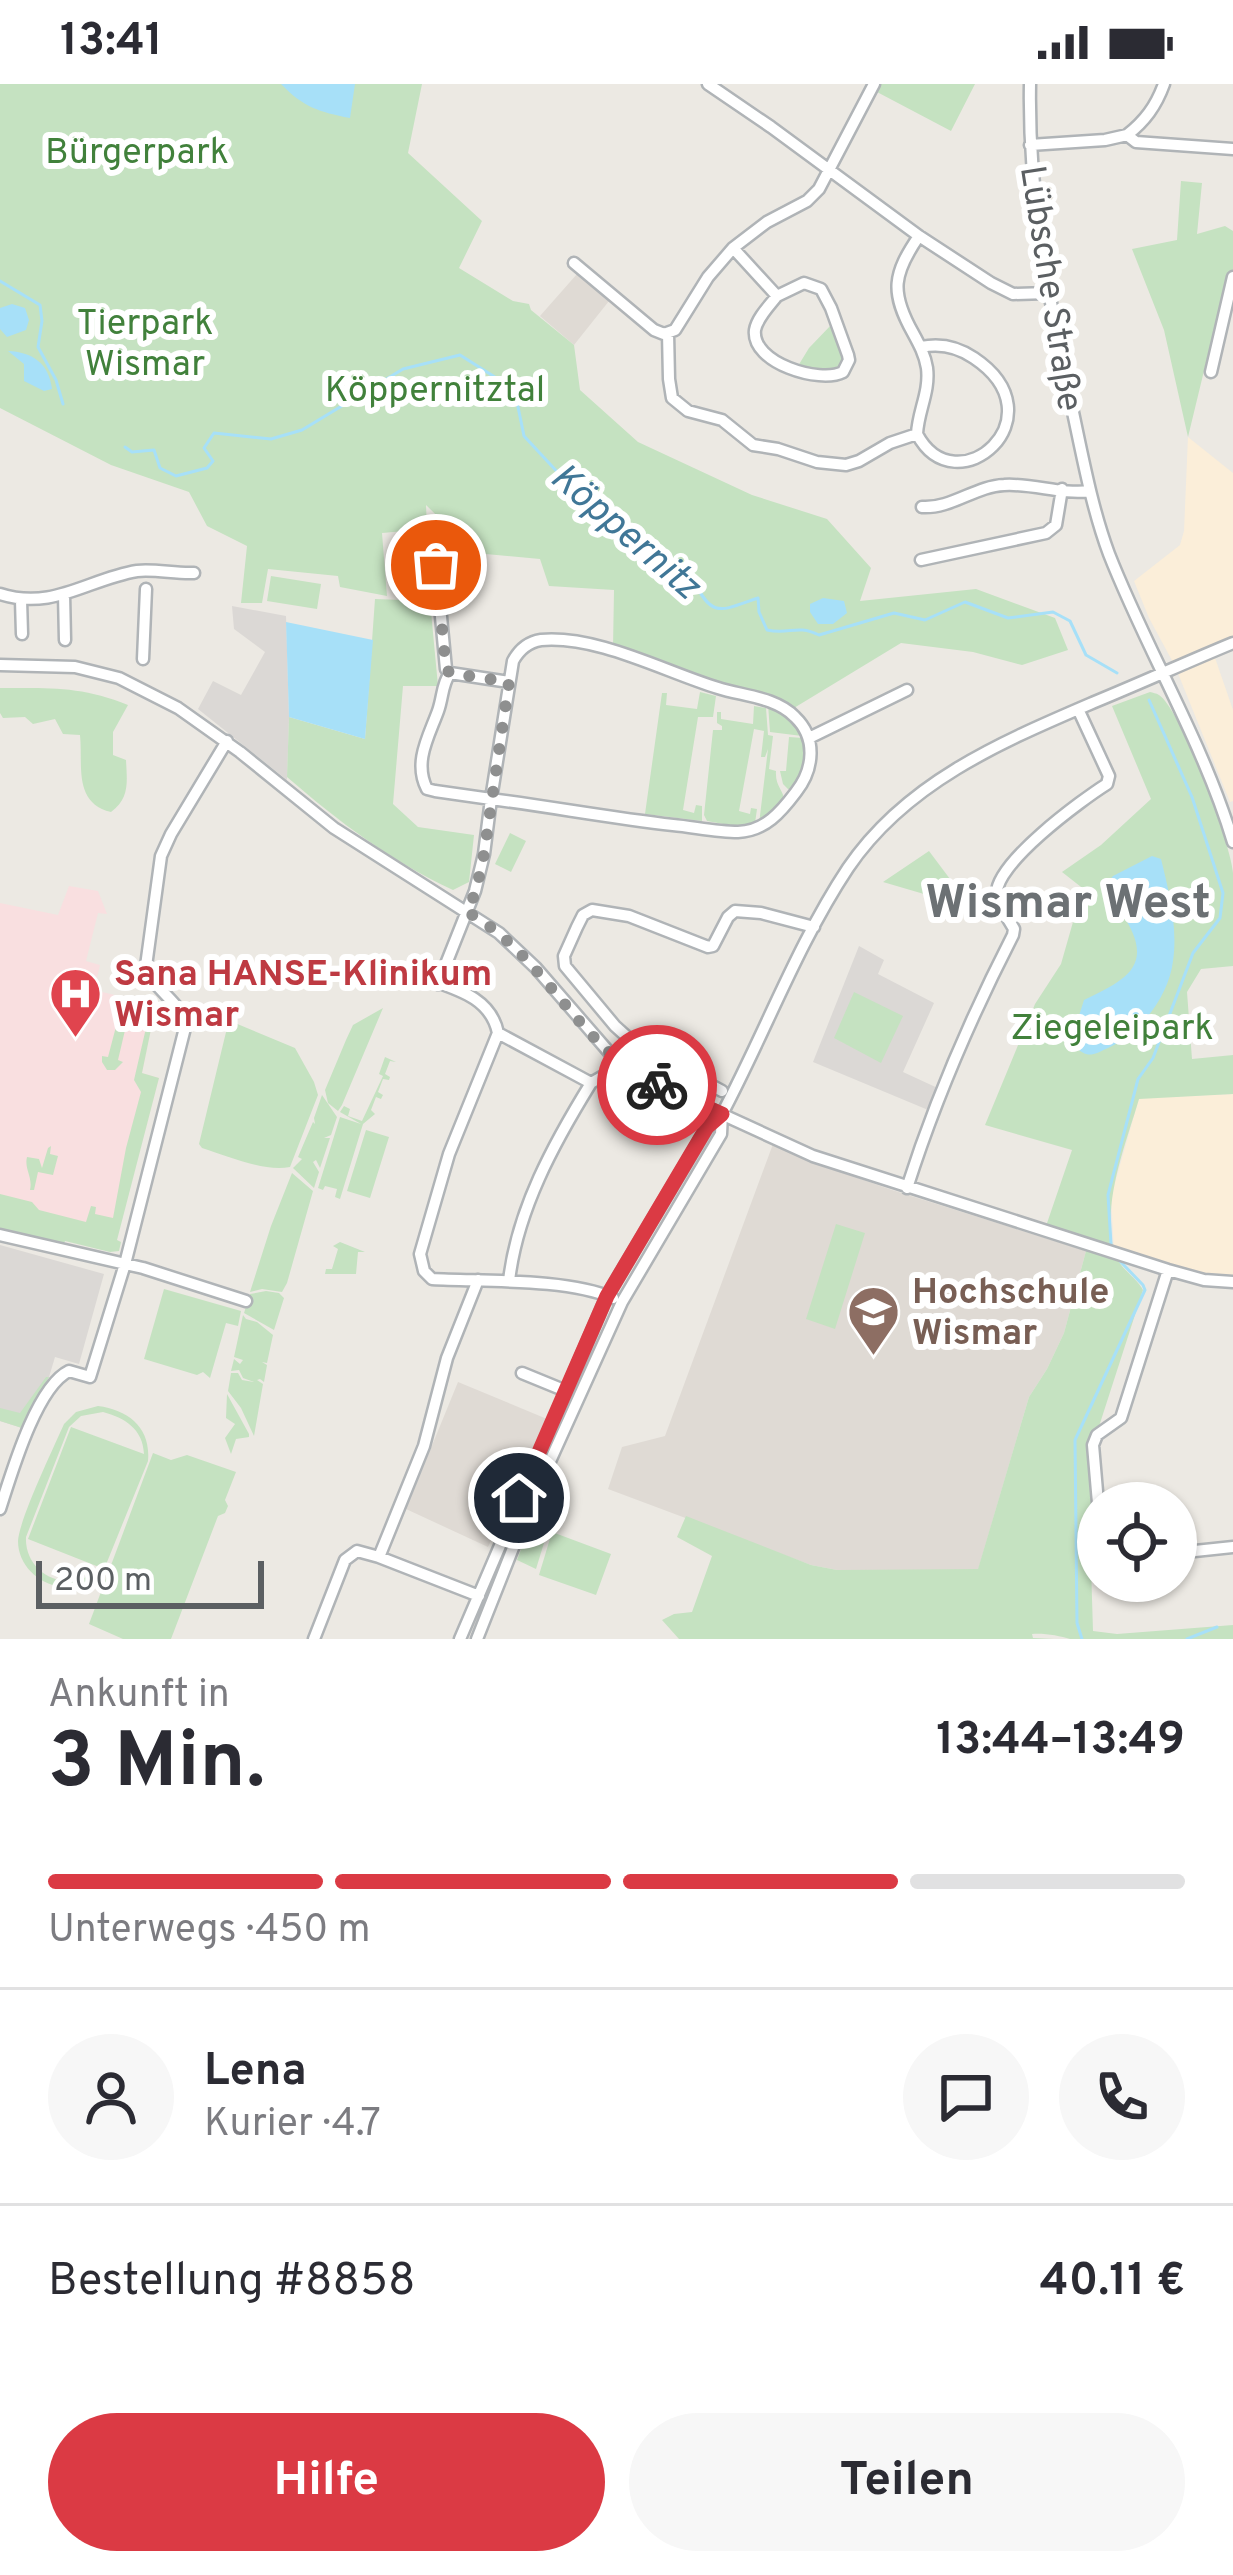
<!DOCTYPE html>
<html lang="de">
<head>
<meta charset="utf-8">
<style>
	:root { --surface:#fff; --page:#f7f7f7; --text:#2b2b33; --muted:#7c7c81; --line:#e1e1e2; --accent:#db3a44 }
	body { margin:0; font-family:Overpass,sans-serif; background:var(--page); color:var(--text); height:100vh; display:flex; flex-direction:column; font-size:45px; white-space:nowrap }
	* { box-sizing:border-box; margin:0 }
	p { font-size:39px; color:var(--muted) }
	.icon { flex:none; width:66px; height:66px; fill:none; stroke:currentColor; stroke-width:2; stroke-linecap:round; stroke-linejoin:round }
	.map { position:relative; height:1555px; overflow:hidden }
	.sheet { display:flex; flex-direction:column; background:var(--surface); flex:1 }
	.sheet>* { flex:none }
	.controls { position:absolute; left:1077px; top:1398px; display:grid; gap:24px }
	.controls a { display:grid; place-items:center; width:120px; height:120px; border-radius:50%; background:var(--surface); box-shadow:0 3px 9px #0004; font-size:60px }
	.scale { position:absolute; left:36px; bottom:30px; width:228px; box-sizing:border-box; padding-left:12px; border:6px solid #5b5f62; border-top:0; font-size:33px; line-height:42px; white-space:nowrap; color:#5b5f62; -webkit-text-stroke:9px #fff; paint-order:stroke }
	.pin { position:absolute; display:grid; place-items:center; width:102px; height:102px; color:#fff; margin:-51px; border:6px solid #fff; border-radius:50%; box-shadow:0 3px 12px #0007 }
	.courier { position:absolute; display:grid; place-items:center; width:120px; height:120px; margin:-60px; border:9px solid #db3a44; border-radius:50%; background:#fff; color:#222; box-shadow:0 3px 15px #0007 }
	.headline em { font-style:normal; font-weight:700 }
	.headline div { display:flex; flex-direction:column-reverse }
	.headline { display:flex; align-items:center; justify-content:space-between; height:204px; padding:0 48px }
	h1 { font-size:78px; font-weight:700; line-height:90px }
	.bar { display:grid; grid-template-columns:repeat(4,1fr); gap:18px 12px; align-content:center; height:144px; padding:0 48px }
	.bar i { height:15px; border-radius:9px; background:var(--line) }
	.bar .selected { background:var(--accent) }
	.bar p { grid-column:span 4 }
	.line { display:flex; align-items:center; gap:30px; padding:0 48px; border-top:3px solid var(--line) }
	.line div { flex:1 }
	.round { display:grid; place-items:center; flex:none; width:126px; height:126px; border-radius:63px; background:var(--page) }
	.cta { display:flex; gap:24px; margin-top:auto; padding:24px 48px }
	.cta a { flex:1; height:138px; border-radius:72px; background:var(--accent); color:#fff; font-size:48px; font-weight:700; line-height:138px; text-align:center }
	.cta a+a { background:var(--page); color:var(--text) }
	.status { display:flex; justify-content:space-between; align-items:center; height:84px; padding:0 60px; background:var(--surface); direction:ltr }
	.status svg { height:33px; fill:currentColor }
	.map>svg:first-child { display:block }
</style>
</head>
<body>
<div class="status"><b>13:41</b><svg viewBox="0 0 49 12"><path d="M0 12V9h3v3zM5 12V6h3v6zM10 12V3h3v9zM15 12V0h3v12zM26 1h20v11H26zM47 4h2v5h-2z"/></svg></div>
<div class="map">
<svg width="1233" height="1555" viewBox="0 0 1233 1555">
	<rect width="100%" height="100%" fill="#ece9e3"/>
	<path fill="#fbeed9" d="M 1188,353 L 1233,389 L 1233,559 L 1213,568 L 1233,626 L 1233,717 L 1230,718 L 1175,582 L 1149,534 L 1134,497 L 1180,461 L 1184,447 Z
		M 1233,1010 L 1233,1198 L 1204,1196 L 1114,1168 L 1111,1113 L 1139,1014 Z"/>
	<path fill="#dbd8d5" d="M 232,522 L 286,532 L 289,633 L 287,696 L 198,625 L 213,597 L 241,611 L 265,568 L 234,545 Z
		M 859,862 L 884,876 L 878,890 L 934,919 L 903,988 L 942,1006 L 933,1028 L 813,978 Z
		M 0,1161 L 104,1190 L 79,1280 L 55,1273 L 49,1293 L 22,1344 L 0,1337 Z"/>
	<path fill="#dfdad4" d="M 577,190 L 609,217 L 574,261 L 540,232 Z
		M 773,1060 L 810,1077 L 892,1106 L 1086,1167 L 1064,1249 L 1047,1285 L 1029,1313 L 978,1486 L 837,1486 L 811,1481 L 608,1405 L 622,1363 L 665,1352 Z
		M 458,1298 L 547,1335 L 488,1463 L 406,1425 Z"/>
	<path fill="#f9dfe0" d="M 69,802 L 98,807 L 107,830 L 98,829 L 86,877 L 100,881 L 94,906 L 156,921 L 142,989 L 159,994 L 116,1157 L 0,1134 L 0,819 L 58,831 Z"/>
	<path fill="#c5e2c1" fill-rule="evenodd" d="M 0,0 L 422,0 L 408,69 L 482,137 L 459,184 L 513,217 L 529,220 L 531,226 L 574,261 L 580,306 L 638,358 L 752,411 L 827,435 L 871,484 L 860,517 L 976,505 L 1055,534 L 1068,566 L 1022,581 L 973,568 L 901,559 L 789,627 L 787,632 L 802,652 L 770,648 L 768,620 L 613,564 L 614,506 L 549,502 L 540,475 L 475,469 L 426,421 L 427,445 L 382,449 L 387,512 L 340,503 L 338,492 L 268,485 L 262,519 L 241,519 L 247,462 L 207,442 L 189,408 L 111,381 L 0,324 Z
		M 881,0 L 975,0 L 951,47 L 877,8 Z
		M 1181,97 L 1202,99 L 1197,150 L 1225,142 L 1233,147 L 1233,193 L 1224,204 L 1188,353 L 1164,246 L 1132,165 L 1177,156 Z
		M 832,240 L 844,270 L 838,285 L 821,289 L 798,282 L 809,264 Z
		M 271,492 L 321,500 L 317,525 L 267,517 Z
		M 375,515 L 430,517 L 438,602 L 403,602 L 393,720 L 418,743 L 474,751 L 469,798 L 453,806 C 391,777 339,738 287,693 L 289,633 L 365,655 Z
		M 0,604 C 49,604 82,602 128,621 L 113,648 L 113,671 L 126,676 C 127,698 130,714 111,728 C 73,719 83,681 80,651 L 63,650 L 55,635 L 33,640 L 25,633 L 3,634 L 0,629 Z
		M 700,608 L 716,612 L 713,633 L 698,633 L 683,726 L 694,729 L 696,721 L 702,722 L 702,737 L 645,730 L 662,609 L 667,609 L 666,621 L 697,625 Z
		M 1150,608 C 1153,609 1156,609 1159,611 C 1181,625 1231,760 1233,789 C 1233,820 1233,852 1233,882 L 1201,885 L 1187,908 L 1192,975 L 1233,971 L 1233,1010 L 1139,1015 C 1125,1063 1102,1117 1114,1168 C 1118,1183 1136,1193 1143,1206 L 1093,1361 L 1098,1419 L 1098,1470 L 1091,1482 L 1093,1547 L 1117,1550 L 1233,1541 L 1233,1555 L 1070,1555 C 1060,1552 1045,1549 1032,1550 L 1033,1554 L 1054,1555 L 679,1555 L 662,1536 L 674,1530 L 692,1528 L 712,1472 L 677,1453 L 686,1432 L 811,1481 L 837,1486 L 978,1485 L 1029,1313 L 1047,1285 L 1064,1249 L 1086,1167 L 1083,1158 L 1045,1145 L 1072,1066 L 985,1041 L 1035,920 L 1061,880 L 1073,838 L 1090,810 L 1062,788 L 1101,761 L 1151,715 L 1112,622 Z
		M 754,622 L 766,624 L 768,651 L 773,652 L 769,685 L 776,687 C 775,702 783,705 785,718 L 759,740 L 768,665 L 765,673 L 761,673 L 764,647 L 754,645 L 739,727 L 750,730 L 751,724 L 757,725 L 755,739 L 734,742 L 707,737 L 704,731 L 713,646 L 722,646 L 722,642 L 717,639 L 717,628 L 721,628 L 721,635 L 753,640 Z
		M 789,653 L 803,654 C 809,678 803,685 794,706 L 788,705 L 783,700 L 780,687 L 786,687 Z
		M 510,749 L 526,757 L 511,788 L 495,780 Z
		M 929,767 L 965,815 L 958,820 L 883,798 Z
		M 854,908 L 903,932 L 881,979 L 834,954 Z
		M 148,919 L 156,921 L 142,989 L 159,994 L 117,1156 L 121,1158 L 119,1167 L 110,1168 L 65,1157 L 63,1162 L 0,1147 L 0,1110 L 32,1118 L 39,1126 L 86,1138 L 91,1122 L 96,1123 L 95,1130 L 113,1134 L 126,1064 L 141,1008 L 134,996 L 149,931 L 145,930 Z
		M 383,924 L 342,1021 L 338,1027 L 328,1019 L 325,1006 L 346,956 L 353,941 Z
		M 120,926 L 132,932 L 131,943 L 126,942 L 118,976 L 123,978 L 115,986 L 107,986 L 102,978 L 102,972 L 108,973 L 118,935 L 112,930 Z
		M 235,939 L 295,964 L 314,998 L 318,1011 L 290,1083 C 263,1088 228,1072 202,1064 L 199,1060 L 227,944 Z
		M 385,973 L 396,978 L 390,977 L 385,990 L 390,993 L 389,996 L 383,995 L 378,1008 L 383,1011 L 381,1015 L 376,1013 L 371,1026 L 375,1030 L 363,1040 L 340,1115 L 335,1113 L 337,1105 L 325,1102 L 323,1106 L 318,1104 L 340,1033 L 361,1040 L 340,1028 L 344,1022 L 350,1025 L 348,1032 L 362,1037 L 383,992 L 379,990 Z
		M 322,1011 L 337,1033 L 331,1051 L 324,1054 L 330,1054 L 320,1084 L 316,1076 L 313,1078 L 319,1088 L 314,1104 L 293,1084 L 302,1075 L 298,1073 L 313,1038 L 315,1040 L 314,1034 Z
		M 366,1046 L 389,1053 L 370,1114 L 347,1107 Z
		M 51,1062 L 50,1070 L 58,1072 L 53,1091 L 38,1088 L 34,1106 L 30,1106 C 33,1093 24,1085 27,1073 L 39,1075 L 42,1084 L 48,1064 Z
		M 292,1089 L 313,1107 L 287,1199 L 282,1208 L 262,1205 L 250,1208 L 271,1142 Z
		M 836,1140 L 865,1149 L 835,1245 L 806,1235 Z
		M 340,1158 L 365,1168 L 358,1168 L 356,1190 L 325,1190 L 326,1185 L 332,1185 L 338,1165 L 333,1162 Z
		M 164,1205 L 241,1227 L 238,1242 L 226,1239 L 210,1294 L 203,1288 L 197,1291 L 144,1275 Z
		M 266,1207 L 279,1209 L 284,1214 L 274,1246 L 244,1229 L 250,1210 Z
		M 243,1231 L 246,1235 L 257,1238 L 273,1251 L 267,1279 L 262,1278 L 267,1281 L 264,1298 L 260,1295 L 257,1296 L 263,1300 L 254,1352 L 241,1324 L 228,1307 L 231,1289 L 238,1289 L 242,1296 L 254,1298 L 243,1294 L 239,1286 L 231,1287 L 234,1275 L 240,1280 L 243,1276 L 234,1273 Z
		M 46,1293 L 49,1293 L 22,1344 L 0,1337 L 0,1324 L 20,1329 Z
		M 227,1310 L 249,1350 L 249,1353 L 236,1355 L 231,1370 L 225,1354 L 235,1340 L 226,1334 Z
		M 98,1322 C 129,1326 151,1344 148,1377 L 103,1488 C 92,1501 77,1507 60,1503 C 38,1499 18,1481 18,1457 C 19,1436 53,1365 64,1340 L 76,1328 ZM 103,1328 C 125,1334 143,1345 144,1370 L 71,1343 L 28,1455 L 99,1483 C 73,1513 24,1492 26,1453 L 69,1343 L 81,1332 Z
		M 153,1369 L 171,1376 L 187,1371 L 236,1388 L 225,1416 L 228,1422 L 225,1429 L 218,1432 L 171,1555 L 123,1555 L 89,1540 Z
		M 531,1439 L 548,1446 L 536,1485 L 517,1476 Z
		M 552,1448 L 611,1470 L 596,1511 L 539,1491 Z"/>
	<path fill="#a7e0f8" d="M 281,0 L 355,0 L 350,34 C 319,28 303,23 281,0 Z
		M 12,220 L 25,224 L 29,236 L 26,246 L 7,253 L 0,245 L 0,224 Z
		M 8,267 C 32,268 49,279 52,305 L 44,307 L 24,297 L 24,280 Z
		M 823,514 L 844,517 L 847,529 L 833,540 L 818,540 L 810,528 L 810,520 Z
		M 286,538 L 373,556 L 365,655 L 289,633 Z
		M 1152,772 L 1161,775 C 1169,807 1178,844 1173,877 C 1169,912 1140,950 1108,964 C 1093,971 1087,975 1075,962 L 1076,941 L 1084,916 C 1122,897 1155,884 1126,836 C 1119,824 1110,816 1105,802 L 1113,792 Z"/>
	<g fill="none" stroke-linecap="round" stroke-linejoin="round">
		<path stroke="#a7e0f8" stroke-width="3" d="M 0,197 L 40,221 L 42,237 L 38,263 L 56,296 L 63,320
			M 125,363 L 132,368 L 154,366 L 160,384 L 176,392 L 207,384 L 213,377 L 204,364 L 214,349 L 271,355 L 302,346 L 403,285 L 460,271 L 498,295 L 517,318 L 524,352 L 562,393 L 642,449 L 643,467 L 661,471 L 672,485 L 693,495 C 712,535 720,527 758,514 L 759,528 L 767,546 C 790,551 796,540 819,551 L 894,529 L 925,536 L 965,518 L 1008,534 L 1053,528 L 1070,537 L 1086,571 L 1117,589
			M 1111,1160 L 1108,1111 L 1138,995 L 1153,974 L 1193,869 L 1220,834 L 1223,809 L 1192,713 L 1149,616
			M 1082,1555 L 1077,1539 L 1075,1356 L 1145,1206 L 1143,1201 L 1118,1175
			M 1187,1555 L 1217,1543"/>
		<defs>
			<path id="minor" d="M 708,0 L 771,43 L 919,152 L 991,199 L 1013,210 L 1048,209
				M 1030,0 C 1028,110 1047,203 1069,310 C 1081,363 1090,419 1109,470 C 1147,567 1203,658 1233,758
				M 1127,51 C 1145,37 1156,22 1164,0
				M 1030,61 L 1105,56 L 1127,51 L 1136,58 L 1233,65
				M 919,152 C 893,190 890,208 913,249 C 919,260 925,271 927,284 C 930,308 918,327 917,350 C 956,424 1062,333 974,274 C 958,263 940,259 921,263
				M 733,164 L 777,212 C 769,222 757,234 755,246 C 751,279 820,300 843,288 L 849,276 L 848,271 L 831,224 L 821,205 L 804,199 L 777,212
				M 574,179 L 654,246 L 664,250 L 675,246 L 708,193 L 733,164 L 767,138 L 807,117 L 819,105 L 874,0
				M 668,249 L 669,295 L 672,314 L 688,327 L 722,336 L 753,361 L 778,365 L 817,378 L 846,381 L 859,377 L 890,359 L 917,350
				M 1211,288 L 1233,193
				M 922,423 C 951,425 976,402 1004,401 C 1033,399 1062,411 1090,407
				M 435,470 L 447,453 L 443,445 L 439,444 L 432,448 L 432,461 L 435,470 L 446,585 L 450,589 L 509,598
				M 921,476 L 1046,449 L 1056,441 L 1062,405
				M 0,510 C 53,527 88,495 137,487 C 155,485 176,490 194,489
				M 64,510 L 65,556
				M 21,516 L 22,550
				M 143,575 L 146,505
				M 0,581 L 75,583 L 119,594 L 178,624 L 240,668 L 334,744 L 499,849 L 536,884 L 608,967 L 636,991 L 813,1072 L 1168,1186 L 1204,1196 L 1233,1198
				M 809,654 L 907,606
				M 417,891 C 450,904 490,910 498,949 L 591,999
				M 438,900 L 475,807 L 484,770 L 491,715 C 552,723 612,734 673,741 C 694,743 717,748 738,748 C 765,747 781,728 796,708 C 814,685 817,654 795,633 C 776,613 743,612 718,604 C 665,588 598,551 541,556 C 528,558 519,566 513,577 L 491,715 L 435,707 L 427,705 C 413,678 429,652 438,627 C 443,613 442,600 450,589
				M 498,949 L 449,1070 L 420,1170 L 424,1187 L 432,1195 C 484,1198 566,1194 613,1214
				M 591,999 L 605,991 L 662,1020 L 694,1033
				M 722,1007 L 636,961 L 615,942 L 565,882 L 564,872 L 577,843 L 583,831 L 592,826 L 629,832 L 708,863 L 713,862 L 728,833 L 735,827 L 761,829 L 814,843
				M 907,1104 C 935,1016 971,933 1013,851 L 1014,845 C 1009,836 999,822 997,812 C 991,782 1083,715 1107,700 L 1109,692 L 1078,625
				M 0,1151 L 143,1184 L 246,1217
				M 509,1197 C 517,1126 554,1059 591,999
				M 522,1289 L 566,1307
				M 1098,1419 L 1093,1361 L 1097,1351 L 1121,1334 L 1168,1186
				M 0,1425 C 11,1391 36,1303 69,1287 L 90,1293 L 125,1180 L 186,940 C 179,916 153,906 146,882 L 161,772 L 171,750 L 227,657
				M 1176,1469 L 1233,1463
				M 379,1473 L 424,1362 L 447,1274 L 478,1196
				M 314,1555 L 345,1476 L 357,1467 L 379,1473 L 479,1512
				M 460,1555 L 607,1212 L 707,1044 L 722,1030 C 765,949 797,861 848,784 C 907,697 1004,657 1097,617 C 1143,598 1187,578 1233,559
				M 477,1555 L 528,1426 L 622,1218 L 721,1050 L 722,1030"/>
		</defs>
		<use href="#minor" stroke="#b0b4b7" stroke-width="15"/>
		<use href="#minor" stroke="#fff" stroke-width="10"/>
	</g>
	<g fill="none" stroke-linecap="round" stroke-linejoin="round">
		<path stroke="#8e8f8f" stroke-width="12" stroke-dasharray="0 21.6" d="M 436,481 L 446,585 L 450,589 L 509,598 L 484,770 L 476,807 L 467,828 C 546,871 578,964 657,1001"/>
		<path stroke="#db3a44" stroke-width="15" d="M 519,1414 L 607,1212 L 707,1043 L 722,1030 L 657,1001"/>
	</g>
	<defs>
		<symbol id="hospital-pin" viewBox="-11 -11 22 30"><path d="M0 17L-7.5 6A9.5 9.5 0 1 1 7.5 6Z" fill="#e0444e" stroke="#fff"/><path d="M-5-5h3v3.5h4V-5h3V5h-3V1.5h-4V5h-3Z" fill="#fff"/></symbol>
		<symbol id="university-pin" viewBox="-11 -11 22 30"><path d="M0 17L-7.5 6A9.5 9.5 0 1 1 7.5 6Z" fill="#8d6e63" stroke="#fff"/><path d="M0-5L7-2L0 1L-7-2ZM-4 1L0 2.5L4 1V4Q0 6-4 4Z" fill="#fff"/></symbol>
	</defs>
	<g fill-rule="evenodd">
		<use href="#hospital-pin" x="46" y="880" width="59" height="81"/>
		<use href="#university-pin" x="844" y="1198" width="59" height="81"/>
	</g>
	<g text-anchor="middle" stroke-width="12" stroke-linejoin="round" paint-order="stroke">
		<g font-size="36" fill="#41813b" stroke="#fff">
			<text x="137" y="79">Bürgerpark</text>
			<text x="145" y="250">Tierpark<tspan x="145" dy="41">Wismar</tspan></text>
			<text x="435" y="317">Köppernitztal</text>
			<text x="1112" y="955">Ziegeleipark</text>
		</g>
		<g font-size="36" fill="#5b5f62" stroke="#fff">
			<text transform="translate(1053 204) rotate(81)" y="13">Lübsche Straße</text>
		</g>
		<g font-size="36" font-weight="bold" fill="#be3a42" stroke="#fff" text-anchor="start">
			<text x="114" y="901">Sana HANSE-Klinikum<tspan x="114" dy="41">Wismar</tspan></text>
		</g>
		<g font-size="36" font-weight="bold" fill="#785e54" stroke="#fff" text-anchor="start">
			<text x="912" y="1219">Hochschule<tspan x="912" dy="41">Wismar</tspan></text>
		</g>
		<g font-size="39" font-style="italic" fill="#407797" stroke="#fff">
			<text transform="translate(627 446) rotate(41)" y="14">Köppernitz</text>
		</g>
		<g font-size="48" font-weight="bold" fill="#6c7174" stroke="#fff">
			<text x="1068" y="833">Wismar West</text>
		</g>
	</g>
</svg>
<div class="controls">
<a><svg class="icon" aria-label="locate" viewBox="0 0 24 24"><circle cx="12" cy="12" r="6"/><path d="M12 2v4M12 18v4M2 12h4M18 12h4"/></svg></a>
</div>
<div class="scale">200 m</div>
<div class="pin" style="left:436px;top:481px;background:#ea580c"><svg class="icon" aria-label="bag" viewBox="0 0 24 24"><path d="M5 8h14l-1 12H6zM9 8a3 3 0 0 1 6 0"/></svg></div>
<div class="pin" style="left:519px;top:1414px;background:#1f2937"><svg class="icon" aria-label="home" viewBox="0 0 24 24"><path d="M3 11l9-7 9 7M6 9v11h12V9"/></svg></div>
<div class="courier" style="left:657px;top:1001px"><svg class="icon" aria-label="bike" viewBox="0 0 24 24"><circle cx="6" cy="16" r="4"/><circle cx="18" cy="16" r="4"/><path d="M6 16l4-8h5l3 8M10 8l3 8H6M13 5h3"/></svg></div>
</div>
<section class="sheet">
<div class="headline"><div><h1>3 Min.</h1><p>Ankunft in</p></div><em>13:44–13:49</em></div>
<div class="bar"><i class="selected"></i><i class="selected"></i><i class="selected"></i><i></i><p>Unterwegs · 450 m</p></div>
<div class="line" style="height:216px"><a class="round"><svg class="icon" aria-label="person" viewBox="0 0 24 24"><circle cx="12" cy="8" r="4"/><path d="M4 21q1-7 8-7t8 7"/></svg></a><div><b>Lena</b><p>Kurier · 4.7</p></div><a class="round"><svg class="icon" aria-label="chat" viewBox="0 0 24 24"><path d="M4 5h16v11H9l-5 4z"/></svg></a><a class="round"><svg class="icon" aria-label="phone" viewBox="0 0 24 24"><path d="M5 4h4l2 5-3 2q2 4 5 5l2-3 5 2v4C11 20 4 13 5 4z"/></svg></a></div>
<div class="line" style="height:156px"><div>Bestellung #8858</div><b>40.11 €</b></div>
<div class="cta"><a>Hilfe</a><a>Teilen</a></div>
</section>
</body>
</html>
